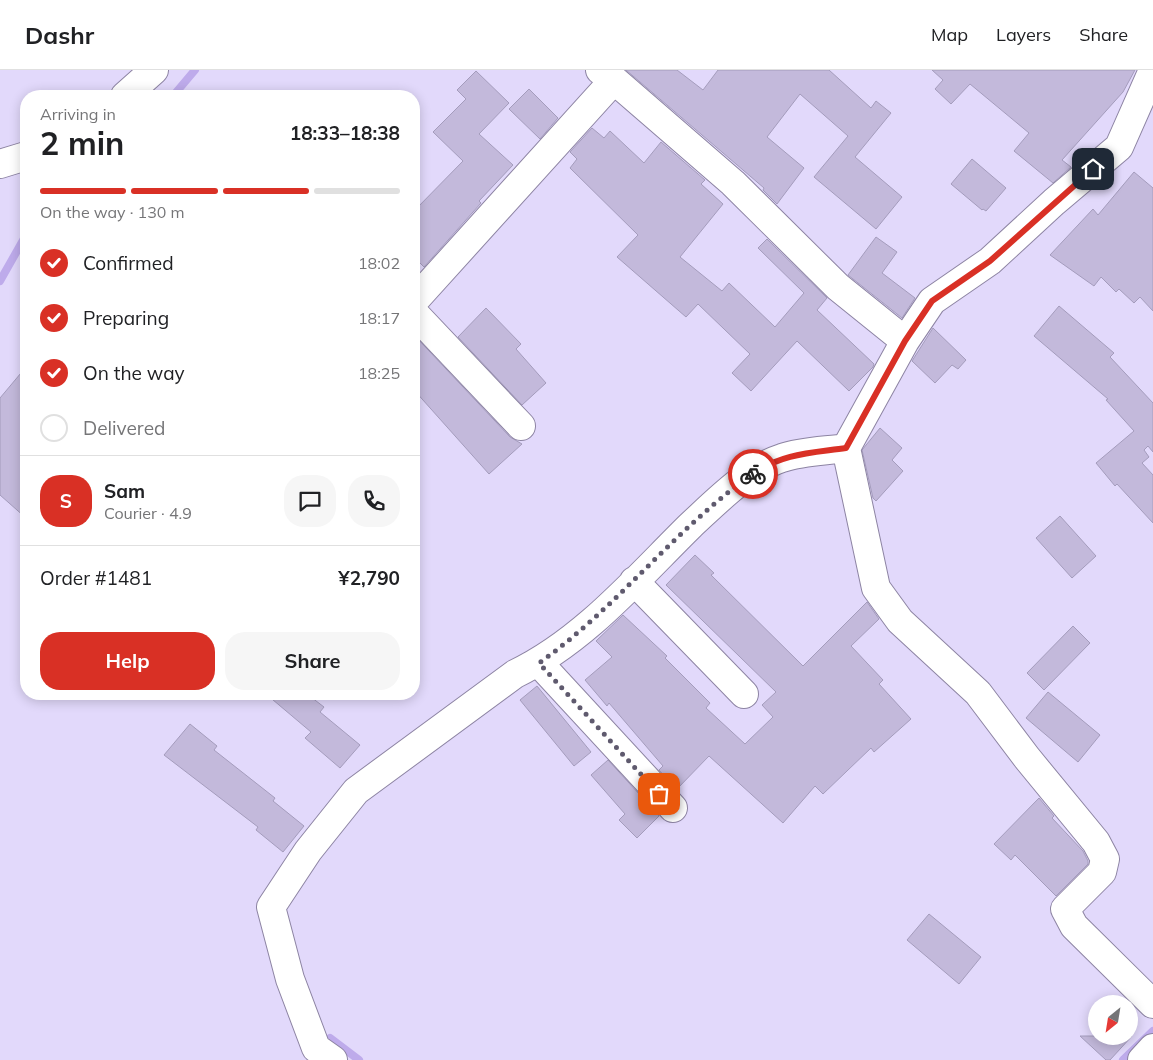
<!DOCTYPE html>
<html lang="en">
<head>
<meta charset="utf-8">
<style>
	:root { --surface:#fff; --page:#f6f6f6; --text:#202124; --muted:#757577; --line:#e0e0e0; --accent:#d93025 }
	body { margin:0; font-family:Mulish,sans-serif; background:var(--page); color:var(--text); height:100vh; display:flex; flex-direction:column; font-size:19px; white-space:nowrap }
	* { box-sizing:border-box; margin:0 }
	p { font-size:16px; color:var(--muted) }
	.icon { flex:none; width:28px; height:28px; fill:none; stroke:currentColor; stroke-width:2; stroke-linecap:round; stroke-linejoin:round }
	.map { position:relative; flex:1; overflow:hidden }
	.side { position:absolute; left:20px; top:20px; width:400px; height:610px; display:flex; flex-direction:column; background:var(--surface); border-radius:20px; box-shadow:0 2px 12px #0003 }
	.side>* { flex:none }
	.needle { width:32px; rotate:210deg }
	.controls { position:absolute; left:1088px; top:925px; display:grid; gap:10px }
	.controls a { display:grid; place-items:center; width:50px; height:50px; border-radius:50%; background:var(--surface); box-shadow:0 2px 12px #0003; font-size:25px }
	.pin { position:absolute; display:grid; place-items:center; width:42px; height:42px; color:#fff; margin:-21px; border-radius:10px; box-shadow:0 2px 8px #0006 }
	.courier { position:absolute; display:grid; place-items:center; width:50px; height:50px; margin:-25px; border:4px solid #d93025; border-radius:50%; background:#fff; color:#222; box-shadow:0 1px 6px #0007 }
	.overview em { font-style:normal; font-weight:700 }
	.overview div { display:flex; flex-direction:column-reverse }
	.overview { display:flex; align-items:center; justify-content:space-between; height:85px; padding:0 20px }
	h1 { font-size:32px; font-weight:700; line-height:38px }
	.bar { display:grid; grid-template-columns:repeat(4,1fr); gap:8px 5px; align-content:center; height:60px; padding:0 20px }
	.bar i { height:6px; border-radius:4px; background:var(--line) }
	.bar .on { background:var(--accent) }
	.bar p { grid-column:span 4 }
	.line { display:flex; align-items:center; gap:12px; padding:0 20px; border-top:1px solid var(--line) }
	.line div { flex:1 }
	.round { display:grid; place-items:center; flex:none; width:52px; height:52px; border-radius:20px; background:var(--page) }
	ol { padding:0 20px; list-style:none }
	li { display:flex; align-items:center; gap:15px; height:55px }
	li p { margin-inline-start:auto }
	li .icon { padding:5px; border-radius:50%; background:var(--accent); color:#fff; stroke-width:4 }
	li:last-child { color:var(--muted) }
	li i { width:28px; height:28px; border:2px solid var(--line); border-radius:50% }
	.button { display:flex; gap:10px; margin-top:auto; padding:10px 20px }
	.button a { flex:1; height:58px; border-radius:20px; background:var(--accent); color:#fff; font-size:20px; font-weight:700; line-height:58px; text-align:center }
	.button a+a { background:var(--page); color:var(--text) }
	header { display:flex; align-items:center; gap:30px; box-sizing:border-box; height:70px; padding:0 25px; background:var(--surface); border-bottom:1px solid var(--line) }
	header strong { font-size:24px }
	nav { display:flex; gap:28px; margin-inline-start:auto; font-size:18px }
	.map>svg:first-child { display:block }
</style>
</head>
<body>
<header>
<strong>Dashr</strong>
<nav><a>Map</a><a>Layers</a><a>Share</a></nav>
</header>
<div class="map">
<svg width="1153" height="990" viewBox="0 0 1153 990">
	<rect width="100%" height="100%" fill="#e2d9fb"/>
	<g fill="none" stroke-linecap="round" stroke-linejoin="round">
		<path stroke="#beabeb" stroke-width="8" d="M 173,26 L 195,0
			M 0,211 L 26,165
			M 330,968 L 359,990
			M 1123,990 L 1153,961"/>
	</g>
	<path fill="#c3b9db" stroke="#a49cbc" d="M 626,0 L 677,0 L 703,20 L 718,0 L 829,0 L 871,38 L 876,31 L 891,43 L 855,87 L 902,127 L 876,159 L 814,107 L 848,66 L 800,24 L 767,67 L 804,98 L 777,134 L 763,120 L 764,118 Z
		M 932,0 L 1135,0 L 1123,22 L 1062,90 L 1071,97 L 1053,113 L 1014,81 L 1029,63 L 970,14 L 951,34 L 935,19 L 943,10 Z
		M 476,1 L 509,33 L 479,64 L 513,95 L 479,131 L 481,133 L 424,197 L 414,187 L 414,141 L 463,91 L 433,62 L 466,29 L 457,20 Z
		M 529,19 L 558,48 L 540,69 L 509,39 Z
		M 592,58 L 604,68 L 610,61 L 644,93 L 661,72 L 705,110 L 701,114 L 723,134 L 680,187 L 722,221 L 729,213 L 775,257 L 804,223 L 758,178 L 767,169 L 827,228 L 817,240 L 874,294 L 873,297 L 849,321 L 797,271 L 751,321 L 732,303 L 750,284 L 698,234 L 686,247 L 617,187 L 638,165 L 570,98 L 577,89 L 570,82 Z
		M 972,89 L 1006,118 L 986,141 L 983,139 L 982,140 L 951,114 Z
		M 1134,102 L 1153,118 L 1153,241 L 1140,227 L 1134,233 L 1119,219 L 1116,222 L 1101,207 L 1094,216 L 1050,185 L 1093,139 L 1098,145 Z
		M 876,167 L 897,182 L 882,203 L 915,228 L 902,248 L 848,205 Z
		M 1059,236 L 1114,283 L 1110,287 L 1153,333 L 1153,382 L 1148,376 L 1144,380 L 1149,387 L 1142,393 L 1153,405 L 1153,453 L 1117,414 L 1115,416 L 1096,393 L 1134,361 L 1106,330 L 1108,329 L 1034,266 Z
		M 486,238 L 521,274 L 516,279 L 546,313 L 522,335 L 458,267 Z
		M 933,258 L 966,290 L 958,299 L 952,295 L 935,313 L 912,291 Z
		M 414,265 L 510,367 L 522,374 L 489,404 L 414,320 Z
		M 26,297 L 26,448 L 0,425 L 0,328 Z
		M 880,358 L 902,378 L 892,390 L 903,401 L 876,431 L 873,428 L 862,380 Z
		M 1060,446 L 1096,486 L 1072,508 L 1036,468 Z
		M 695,485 L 714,503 L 711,505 L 803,596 L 867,532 L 879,549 L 851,576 L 883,610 L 879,614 L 911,649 L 874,682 L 871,678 L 823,724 L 815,716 L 783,753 L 709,686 L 677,719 L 659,700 L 663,696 L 609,633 L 607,636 L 585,610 L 612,587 L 596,571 L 623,545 L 667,586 L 665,588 L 710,633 L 706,638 L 745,674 L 773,647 L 762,635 L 776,622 L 666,515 Z
		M 1073,556 L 1090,573 L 1044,620 L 1027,603 Z
		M 537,616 L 591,682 L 574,696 L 520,630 Z
		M 1048,622 L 1100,665 L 1078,692 L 1026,648 Z
		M 266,624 L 307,624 L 324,637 L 320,642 L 360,675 L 340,698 L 305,668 L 311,662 Z
		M 190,654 L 217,676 L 214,680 L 275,728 L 273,731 L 304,756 L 283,782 L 256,760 L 258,757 L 164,685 Z
		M 608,690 L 659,746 L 637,768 L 619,750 L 625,744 L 591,705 Z
		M 1039,728 L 1054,746 L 1052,748 L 1083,781 L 1088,791 L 1088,794 L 1056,826 L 1015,785 L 1011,790 L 994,774 Z
		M 929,844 L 981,887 L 959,914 L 907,870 Z
		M 1080,966 L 1132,966 L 1110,990 L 1106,990 Z"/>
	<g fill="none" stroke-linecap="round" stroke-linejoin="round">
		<defs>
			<path id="street" d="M 600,0 L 614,10 L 733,113 L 838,217 L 905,271
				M 1153,0 L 1119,77 L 1054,132 L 990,191 L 932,231 L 905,271 L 846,378 L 876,518 L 900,551 L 978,623 L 1027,688 L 1096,772 L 1105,789 L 1102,802 L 1065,839 L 1074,856 L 1153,934
				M 414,231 L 614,10
				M 414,243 L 521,356
				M 634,511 L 744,624
				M 539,593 L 673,738
				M 333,990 L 316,978 L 290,909 L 271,837 L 308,781 L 356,721 L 515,604 C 584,571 637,508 691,455 C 717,431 748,399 782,388 C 802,381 826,381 846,378
				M 1142,990 L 1153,978"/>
			<path id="secondary" d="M 125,26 L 154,0
				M 0,94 L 26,86"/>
		</defs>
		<use href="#street" stroke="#8d84a3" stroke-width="30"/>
		<use href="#secondary" stroke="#8d84a3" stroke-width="30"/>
		<use href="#street" stroke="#fff" stroke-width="28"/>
		<use href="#secondary" stroke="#fff" stroke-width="28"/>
	</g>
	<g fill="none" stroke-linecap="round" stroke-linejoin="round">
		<path stroke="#5f5a6e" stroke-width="5" stroke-dasharray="0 9" d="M 659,724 L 539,593 C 617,538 675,458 753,404"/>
		<path stroke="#d93025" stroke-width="6" d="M 753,404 C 783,383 812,383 846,378 L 905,271 L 932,231 L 990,191 L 1093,99"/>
	</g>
</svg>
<div class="controls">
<a><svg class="needle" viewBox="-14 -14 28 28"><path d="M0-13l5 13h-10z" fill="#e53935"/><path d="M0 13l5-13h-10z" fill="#757577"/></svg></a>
</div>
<div class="pin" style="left:659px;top:724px;background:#ea580c"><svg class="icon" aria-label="bag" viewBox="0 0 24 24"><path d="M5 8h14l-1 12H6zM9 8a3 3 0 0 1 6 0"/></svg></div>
<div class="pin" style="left:1093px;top:99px;background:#1f2937"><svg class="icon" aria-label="home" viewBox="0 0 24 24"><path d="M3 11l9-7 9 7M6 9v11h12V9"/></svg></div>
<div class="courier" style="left:753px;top:404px"><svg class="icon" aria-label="bike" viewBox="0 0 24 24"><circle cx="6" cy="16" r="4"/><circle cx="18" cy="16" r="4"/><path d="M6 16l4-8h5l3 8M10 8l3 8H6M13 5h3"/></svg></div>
<section class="side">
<div class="overview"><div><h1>2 min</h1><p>Arriving in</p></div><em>18:33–18:38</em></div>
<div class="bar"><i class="on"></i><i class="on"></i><i class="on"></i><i></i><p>On the way · 130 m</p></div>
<ol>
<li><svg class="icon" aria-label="check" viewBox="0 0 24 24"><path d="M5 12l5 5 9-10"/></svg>Confirmed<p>18:02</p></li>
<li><svg class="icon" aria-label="check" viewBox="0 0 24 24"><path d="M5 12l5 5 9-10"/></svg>Preparing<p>18:17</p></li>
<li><svg class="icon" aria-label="check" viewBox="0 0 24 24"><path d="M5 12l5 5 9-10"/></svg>On the way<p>18:25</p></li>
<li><i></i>Delivered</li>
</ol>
<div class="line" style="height:90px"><b class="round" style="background:var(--accent);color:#fff">S</b><div><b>Sam</b><p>Courier · 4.9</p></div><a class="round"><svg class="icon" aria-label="chat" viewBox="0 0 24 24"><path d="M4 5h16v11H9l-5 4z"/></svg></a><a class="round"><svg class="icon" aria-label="phone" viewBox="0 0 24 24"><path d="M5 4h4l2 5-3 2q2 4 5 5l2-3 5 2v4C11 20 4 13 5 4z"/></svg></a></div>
<div class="line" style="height:65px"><div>Order #1481</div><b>¥2,790</b></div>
<div class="button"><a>Help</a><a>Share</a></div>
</section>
</div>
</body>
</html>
